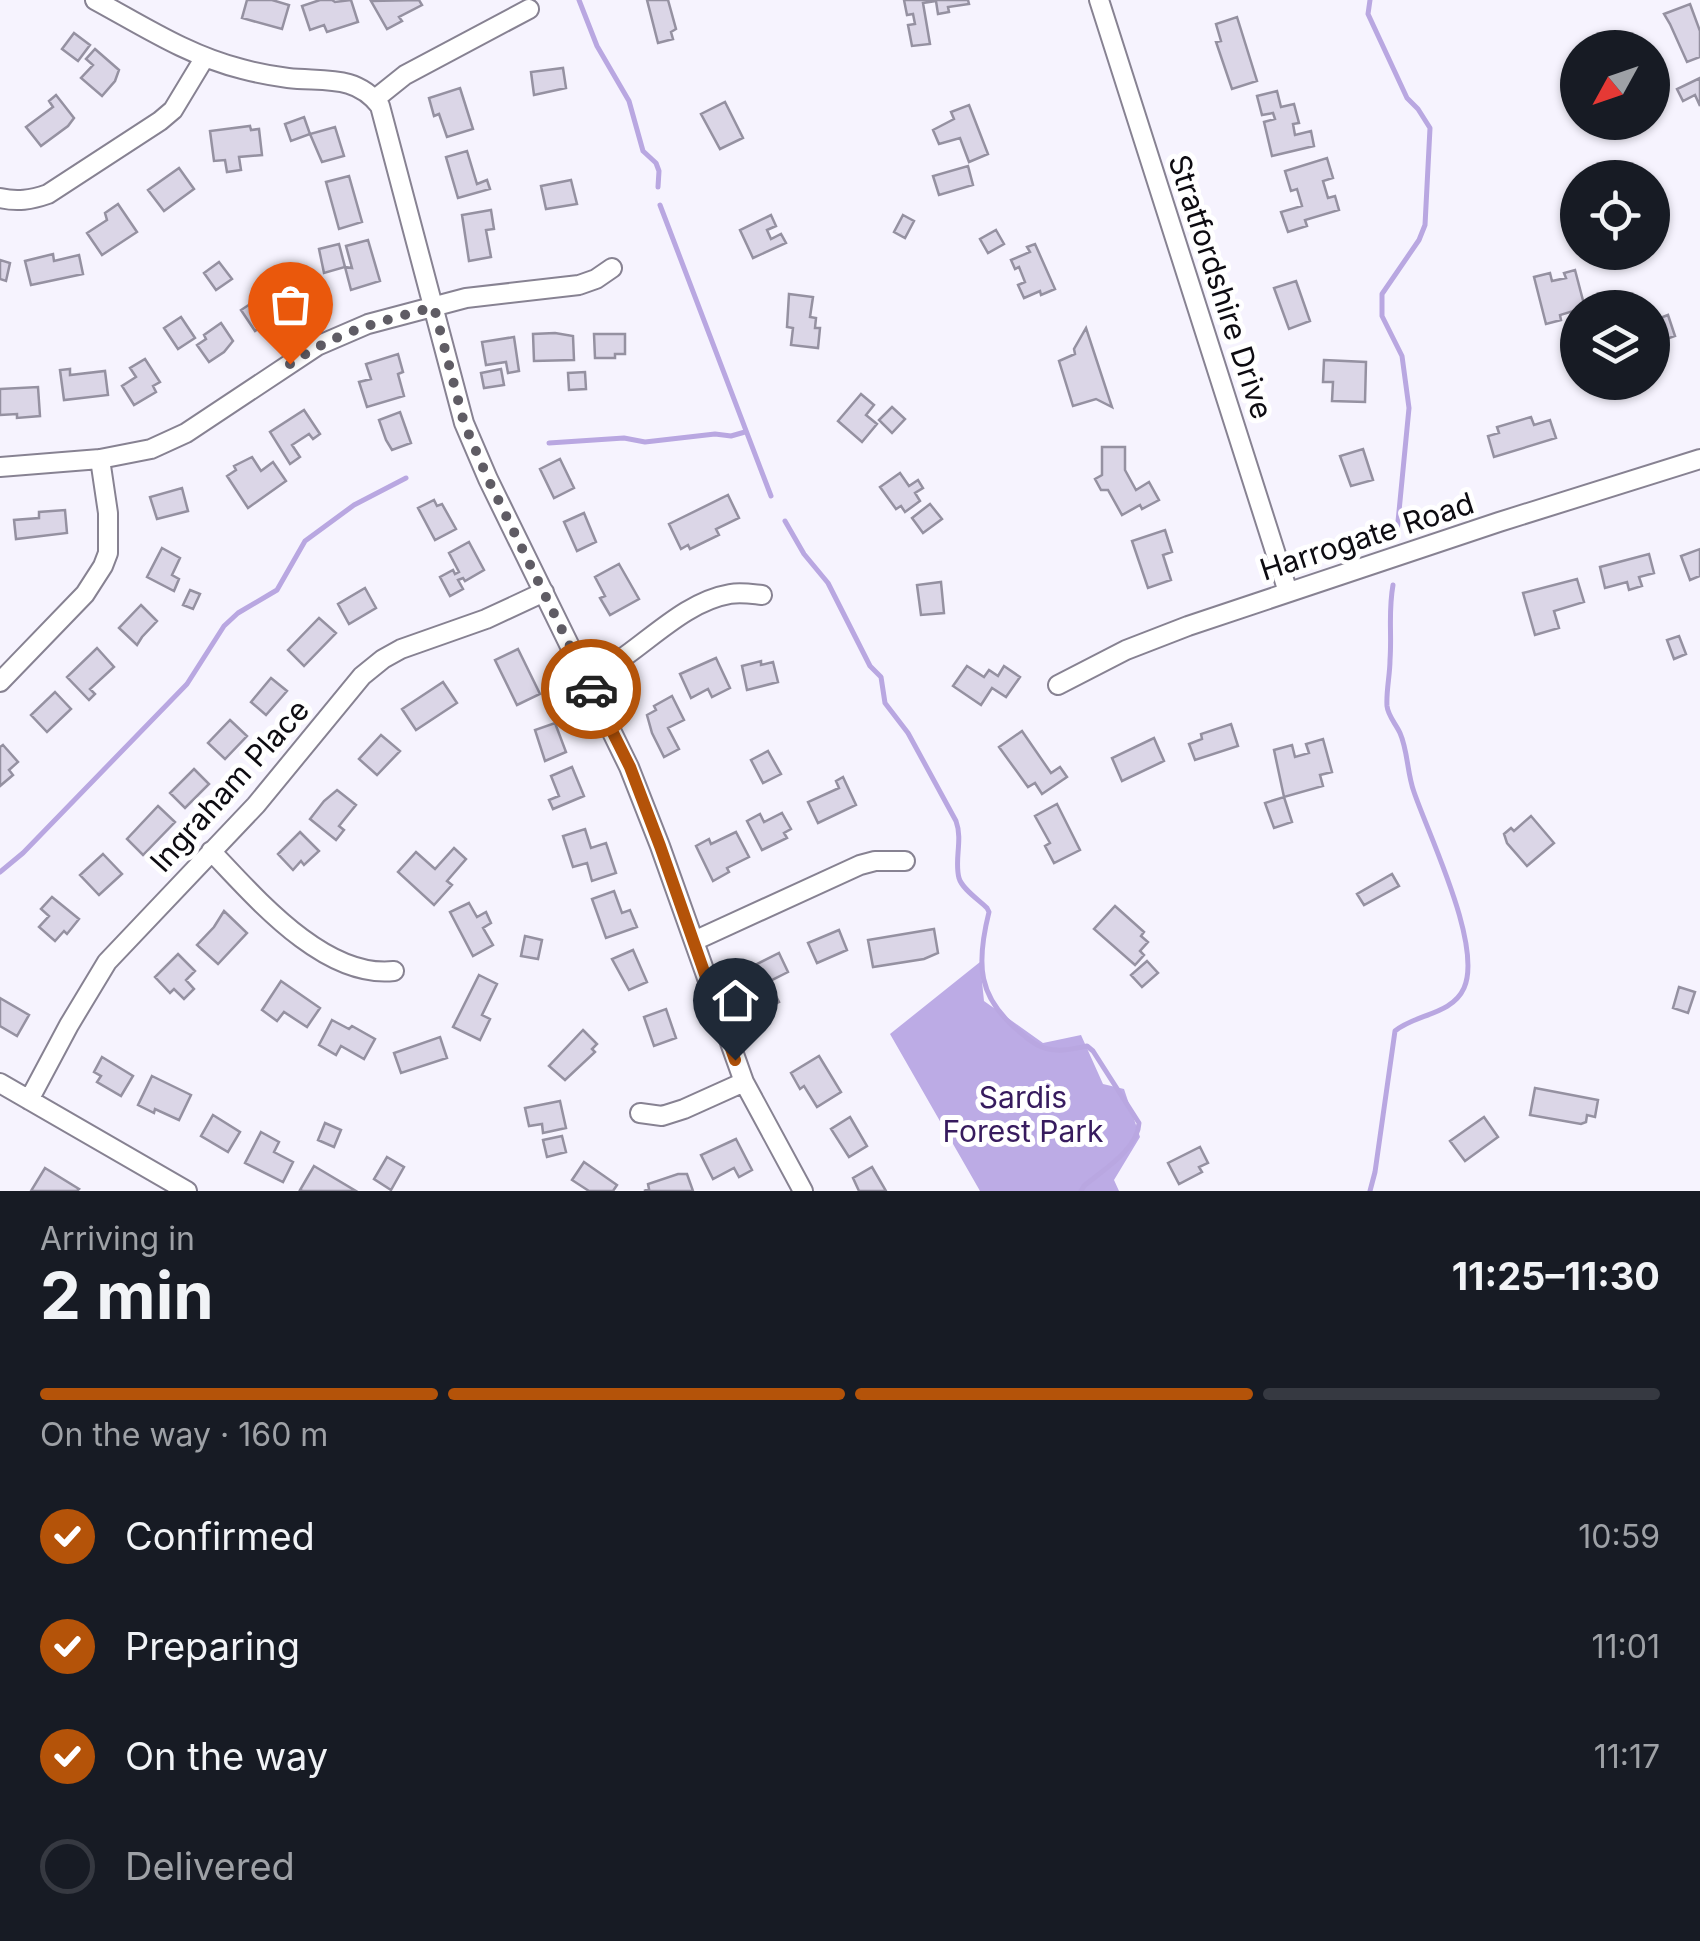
<!DOCTYPE html>
<html lang="en">
<head>
<meta charset="utf-8">
<style>
	:root { --surface:#171b24; --page:#20242c; --text:#f1f3f6; --muted:#9ea1a6; --line:#363941; --accent:#b45309 }
	body { margin:0; font-family:Inter,sans-serif; background:var(--page); color:var(--text); height:100vh; display:flex; flex-direction:column; font-size:38px; white-space:nowrap }
	* { box-sizing:border-box; margin:0 }
	p { font-size:32px; color:var(--muted) }
	.icon { flex:none; width:55px; height:55px; fill:none; stroke:currentColor; stroke-width:2; stroke-linecap:round; stroke-linejoin:round }
	.map { position:relative; height:1191px; overflow:hidden }
	.sheet { display:flex; flex-direction:column; background:var(--surface); flex:1 }
	.sheet>* { flex:none }
	.needle { width:65px; rotate:230deg }
	.tools { position:absolute; left:1560px; top:30px; display:grid; gap:20px }
	.tools a { display:grid; place-items:center; width:110px; height:110px; border-radius:50%; background:var(--surface); box-shadow:0 2px 8px #0004; font-size:50px }
	.pin { position:absolute; display:grid; place-items:center; width:85px; height:85px; color:#fff; margin:-102px -42px; border-radius:50% 50% 50% 0; rotate:-45deg; box-shadow:0 0 10px #0007 }
	.pin .icon { rotate:45deg }
	.courier { position:absolute; display:grid; place-items:center; width:100px; height:100px; margin:-50px; border:8px solid #b45309; border-radius:50%; background:#fff; color:#222; box-shadow:0 2px 12px #0007 }
	.headline em { font-style:normal; font-weight:700 }
	.headline div { display:flex; flex-direction:column-reverse }
	.headline { display:flex; align-items:center; justify-content:space-between; height:170px; padding:0 40px }
	h1 { font-size:65px; font-weight:700; line-height:75px }
	.bar { display:grid; grid-template-columns:repeat(4,1fr); gap:15px 10px; align-content:center; height:120px; padding:0 40px }
	.bar i { height:12px; border-radius:8px; background:var(--line) }
	.bar .current { background:var(--accent) }
	.bar p { grid-column:span 4 }
	ol { padding:0 40px; list-style:none }
	li { display:flex; align-items:center; gap:30px; height:110px }
	li p { margin-inline-start:auto }
	li .icon { padding:10px; border-radius:50%; background:var(--accent); color:#fff; stroke-width:4 }
	li:last-child { color:var(--muted) }
	li i { width:55px; height:55px; border:5px solid var(--line); border-radius:50% }
	.map>svg:first-child { display:block }
</style>
</head>
<body>
<div class="map">
<svg width="1700" height="1191" viewBox="0 0 1700 1191">
	<rect width="100%" height="100%" fill="#f6f3fe"/>
	<path fill="#bcabe5" d="M 980,962 L 984,1001 L 1043,1043 L 1081,1035 L 1103,1084 L 1124,1089 L 1140,1137 L 1114,1180 L 1119,1191 L 980,1191 L 890,1034 Z"/>
	<g fill="none" stroke-linecap="round" stroke-linejoin="round">
		<path stroke="#b9a7e1" stroke-width="5" d="M 579,0 L 597,46 L 629,101 L 643,151 L 656,163 L 659,171 L 658,187
			M 1370,0 L 1368,14 L 1407,98 L 1418,109 L 1430,128 L 1425,225 L 1419,240 L 1382,294 L 1382,316 L 1402,356 L 1409,408 L 1397,532
			M 660,205 L 771,496
			M 549,443 L 624,438 L 645,442 L 715,434 L 731,436 L 745,432
			M 785,521 L 804,554 L 828,583 L 870,666 L 881,677 L 885,703 L 908,733 L 956,821 C 963,840 954,860 959,878 C 962,889 979,900 987,908 L 989,912 C 976,964 977,998 1021,1033 C 1031,1042 1042,1050 1056,1050 C 1066,1051 1077,1048 1087,1046 L 1093,1051 L 1139,1123 C 1138,1149 1103,1170 1084,1186 L 1081,1191
			M 0,872 L 23,853 L 187,684 L 224,626 L 238,613 L 277,590 L 305,541 L 354,505 L 406,478
			M 1370,1191 L 1375,1172 L 1395,1031 C 1415,1014 1452,1015 1464,988 C 1483,946 1429,836 1414,792 C 1407,773 1408,751 1400,733 C 1396,724 1388,716 1387,706 C 1386,691 1390,675 1390,660 C 1392,633 1388,613 1393,585"/>
	</g>
	<path fill="#dbd6e7" stroke="#9591a1" stroke-width="2.5" d="M 247,0 L 272,0 L 289,5 L 282,29 L 242,18 Z
		M 320,0 L 332,0 L 335,2 L 351,0 L 358,22 L 327,32 L 324,25 L 310,30 L 302,6 Z
		M 419,0 L 422,5 L 399,17 L 402,21 L 387,29 L 371,1 Z
		M 647,0 L 668,0 L 676,29 L 671,32 L 673,39 L 658,43 Z
		M 904,0 L 968,0 L 969,4 L 948,7 L 949,12 L 938,14 L 936,1 L 923,3 L 930,44 L 912,46 L 908,25 L 915,24 L 913,14 L 907,15 Z
		M 1690,4 L 1700,31 L 1700,57 L 1687,62 L 1670,24 L 1664,14 Z
		M 1237,17 L 1257,81 L 1232,89 L 1216,42 L 1221,41 L 1216,24 Z
		M 74,33 L 90,45 L 78,61 L 62,49 Z
		M 95,49 L 119,70 L 115,81 L 102,96 L 81,78 L 93,65 L 86,59 Z
		M 563,68 L 566,88 L 534,95 L 531,72 Z
		M 1700,78 L 1700,106 L 1695,95 L 1683,101 L 1677,89 Z
		M 460,88 L 473,129 L 447,137 L 439,114 L 434,116 L 429,98 Z
		M 1277,91 L 1281,107 L 1294,104 L 1299,123 L 1293,124 L 1295,135 L 1311,131 L 1314,146 L 1272,156 L 1264,122 L 1275,119 L 1273,113 L 1262,115 L 1257,96 Z
		M 56,95 L 74,118 L 68,126 L 41,146 L 26,127 L 53,107 L 49,101 Z
		M 725,102 L 743,138 L 720,149 L 701,114 Z
		M 969,105 L 988,154 L 969,162 L 960,138 L 939,144 L 933,130 L 954,119 L 951,112 Z
		M 304,117 L 310,134 L 291,141 L 285,124 Z
		M 250,126 L 251,130 L 259,129 L 262,155 L 239,157 L 241,170 L 227,172 L 225,160 L 214,161 L 210,131 Z
		M 335,127 L 344,156 L 322,162 L 310,134 Z
		M 467,151 L 477,184 L 487,180 L 490,189 L 458,198 L 446,157 Z
		M 1327,158 L 1333,178 L 1323,181 L 1328,198 L 1335,196 L 1339,210 L 1305,220 L 1307,226 L 1288,232 L 1281,212 L 1302,206 L 1297,189 L 1291,191 L 1285,171 Z
		M 968,166 L 973,185 L 939,195 L 933,176 Z
		M 179,168 L 194,189 L 164,211 L 148,190 Z
		M 349,176 L 362,222 L 339,229 L 326,182 Z
		M 571,180 L 577,204 L 546,209 L 541,186 Z
		M 118,204 L 137,232 L 102,255 L 87,233 L 107,220 L 105,213 Z
		M 491,210 L 494,229 L 486,230 L 491,257 L 469,261 L 462,215 Z
		M 771,215 L 776,226 L 767,230 L 771,239 L 781,234 L 786,243 L 753,258 L 740,230 Z
		M 903,215 L 914,221 L 905,238 L 894,232 Z
		M 996,230 L 1004,244 L 988,253 L 980,239 Z
		M 368,240 L 380,281 L 351,290 L 345,267 L 352,268 L 346,246 Z
		M 339,244 L 345,267 L 324,273 L 319,249 Z
		M 1035,244 L 1055,289 L 1041,295 L 1040,291 L 1024,298 L 1018,285 L 1025,282 L 1019,267 L 1015,269 L 1011,260 L 1030,252 L 1027,247 Z
		M 53,254 L 54,261 L 79,255 L 83,274 L 31,285 L 25,261 Z
		M 0,260 L 10,263 L 6,281 L 0,279 Z
		M 219,262 L 232,279 L 216,290 L 204,273 Z
		M 1575,270 L 1585,308 L 1578,308 L 1578,315 L 1574,315 L 1573,311 L 1560,315 L 1561,320 L 1546,324 L 1534,277 L 1550,273 L 1552,281 L 1566,278 L 1564,273 Z
		M 1296,281 L 1310,321 L 1289,329 L 1274,288 Z
		M 281,284 L 295,304 L 255,331 L 241,310 Z
		M 789,294 L 813,297 L 810,317 L 816,318 L 815,328 L 820,328 L 818,348 L 791,345 L 793,328 L 787,327 Z
		M 1668,315 L 1675,336 L 1652,344 L 1652,321 Z
		M 181,317 L 195,338 L 178,349 L 164,328 Z
		M 221,323 L 233,341 L 224,352 L 209,362 L 197,345 L 206,339 L 204,335 Z
		M 1086,328 L 1112,407 L 1096,399 L 1073,406 L 1059,361 L 1075,354 L 1074,349 Z
		M 555,333 L 573,336 L 574,360 L 534,361 L 533,334 Z
		M 594,334 L 625,334 L 625,354 L 615,354 L 615,358 L 595,358 Z
		M 514,337 L 519,371 L 508,373 L 506,362 L 486,365 L 482,342 Z
		M 398,354 L 403,372 L 398,374 L 404,396 L 367,407 L 359,382 L 371,379 L 366,364 Z
		M 145,359 L 160,382 L 153,386 L 156,392 L 134,405 L 122,386 L 136,377 L 130,368 Z
		M 1324,360 L 1366,362 L 1365,402 L 1332,401 L 1333,382 L 1323,382 Z
		M 70,369 L 70,375 L 105,371 L 108,395 L 64,400 L 60,370 Z
		M 501,369 L 504,385 L 484,388 L 481,373 Z
		M 585,372 L 586,389 L 569,390 L 568,373 Z
		M 38,387 L 40,416 L 17,418 L 17,414 L 0,415 L 0,389 Z
		M 861,394 L 874,405 L 866,415 L 877,424 L 862,442 L 838,421 Z
		M 892,407 L 905,419 L 892,433 L 879,420 Z
		M 304,410 L 320,434 L 313,439 L 309,434 L 292,445 L 300,457 L 290,464 L 270,432 Z
		M 400,412 L 411,443 L 392,450 L 386,440 L 379,420 Z
		M 1531,417 L 1534,425 L 1550,420 L 1556,438 L 1494,457 L 1488,436 L 1499,433 L 1497,427 Z
		M 1102,447 L 1125,447 L 1125,470 L 1136,490 L 1149,482 L 1159,500 L 1142,509 L 1140,505 L 1122,515 L 1108,490 L 1101,490 L 1095,479 L 1102,475 Z
		M 1363,449 L 1373,480 L 1351,486 L 1340,456 Z
		M 252,457 L 261,471 L 273,462 L 286,481 L 248,508 L 227,476 L 236,470 L 234,466 Z
		M 560,459 L 574,488 L 554,498 L 540,469 Z
		M 900,473 L 909,486 L 918,480 L 923,488 L 915,493 L 920,501 L 905,512 L 901,506 L 896,509 L 880,487 Z
		M 182,488 L 188,511 L 157,519 L 150,497 Z
		M 728,495 L 739,518 L 716,529 L 719,535 L 690,549 L 688,545 L 681,549 L 669,524 Z
		M 434,500 L 437,506 L 442,504 L 456,529 L 435,540 L 418,508 Z
		M 930,504 L 942,519 L 923,533 L 912,518 Z
		M 65,510 L 67,533 L 16,539 L 14,520 L 39,518 L 39,512 Z
		M 584,513 L 596,542 L 577,551 L 564,522 Z
		M 1165,530 L 1172,552 L 1163,555 L 1171,580 L 1148,588 L 1132,541 Z
		M 469,542 L 484,570 L 465,581 L 463,578 L 458,580 L 463,589 L 450,596 L 440,577 L 453,570 L 455,574 L 459,572 L 449,553 Z
		M 162,548 L 180,558 L 172,575 L 179,579 L 174,591 L 147,577 Z
		M 1700,549 L 1700,576 L 1690,580 L 1681,556 Z
		M 1649,554 L 1654,573 L 1639,577 L 1642,586 L 1629,590 L 1627,582 L 1605,588 L 1600,567 Z
		M 619,564 L 639,599 L 610,615 L 600,598 L 605,596 L 595,577 Z
		M 1577,579 L 1584,602 L 1554,611 L 1559,628 L 1535,635 L 1523,593 Z
		M 941,582 L 944,613 L 921,615 L 917,585 Z
		M 365,588 L 376,608 L 349,624 L 338,604 Z
		M 190,590 L 200,594 L 193,609 L 183,605 Z
		M 141,605 L 157,621 L 142,637 L 137,645 L 119,628 Z
		M 319,618 L 336,633 L 304,666 L 288,650 Z
		M 1679,636 L 1686,654 L 1674,659 L 1667,640 Z
		M 97,648 L 114,667 L 90,689 L 95,694 L 89,700 L 67,677 Z
		M 518,649 L 540,694 L 517,705 L 495,660 Z
		M 716,658 L 730,688 L 712,697 L 708,689 L 691,698 L 680,674 Z
		M 761,661 L 761,665 L 773,662 L 778,682 L 747,690 L 742,666 Z
		M 967,666 L 984,677 L 989,670 L 998,676 L 1004,666 L 1020,677 L 1006,697 L 992,688 L 981,705 L 953,686 Z
		M 271,678 L 287,691 L 266,715 L 251,702 Z
		M 443,682 L 457,703 L 416,730 L 402,709 Z
		M 55,692 L 71,709 L 47,732 L 31,715 Z
		M 672,696 L 684,720 L 668,728 L 679,749 L 664,757 L 652,733 L 647,715 L 656,710 L 654,706 Z
		M 230,720 L 247,736 L 225,759 L 208,743 Z
		M 555,723 L 566,752 L 545,761 L 535,730 Z
		M 1231,724 L 1238,746 L 1195,760 L 1189,744 L 1202,739 L 1201,734 Z
		M 1022,731 L 1051,773 L 1060,767 L 1067,777 L 1042,794 L 1035,783 L 1028,787 L 999,747 Z
		M 381,735 L 400,751 L 377,775 L 359,759 Z
		M 1154,738 L 1164,761 L 1122,781 L 1112,758 Z
		M 1323,739 L 1332,772 L 1320,775 L 1323,786 L 1284,797 L 1274,750 L 1292,745 L 1295,757 L 1309,753 L 1306,744 Z
		M 3,745 L 18,762 L 9,770 L 13,775 L 0,786 L 0,747 Z
		M 768,751 L 781,774 L 763,783 L 751,760 Z
		M 572,767 L 584,796 L 553,809 L 549,800 L 559,796 L 551,776 Z
		M 194,769 L 209,784 L 185,808 L 170,793 Z
		M 843,777 L 856,805 L 818,823 L 808,802 L 839,788 L 836,781 Z
		M 337,790 L 356,805 L 339,826 L 344,830 L 336,840 L 310,819 L 324,801 Z
		M 1284,797 L 1292,822 L 1274,828 L 1265,803 Z
		M 1057,804 L 1080,850 L 1054,863 L 1045,846 L 1050,843 L 1035,816 Z
		M 158,806 L 175,822 L 143,855 L 127,839 Z
		M 782,813 L 791,829 L 784,833 L 787,838 L 762,850 L 747,821 L 760,814 L 764,822 Z
		M 1531,816 L 1554,843 L 1527,866 L 1507,843 L 1504,834 L 1511,828 L 1514,831 Z
		M 585,829 L 591,848 L 606,843 L 616,873 L 592,881 L 587,863 L 573,867 L 563,836 Z
		M 300,832 L 319,851 L 304,865 L 301,861 L 293,870 L 278,854 Z
		M 736,832 L 749,857 L 727,868 L 729,872 L 713,881 L 696,846 L 709,839 L 711,844 Z
		M 454,848 L 466,859 L 447,881 L 452,885 L 434,905 L 398,872 L 416,852 L 435,869 Z
		M 103,854 L 122,874 L 99,895 L 80,875 Z
		M 1392,874 L 1399,886 L 1364,905 L 1357,894 Z
		M 614,891 L 622,913 L 630,910 L 637,927 L 606,938 L 592,899 Z
		M 52,897 L 79,919 L 67,934 L 64,931 L 55,941 L 39,927 L 49,916 L 41,909 Z
		M 469,903 L 477,917 L 486,912 L 491,923 L 483,928 L 493,945 L 473,956 L 450,912 Z
		M 1115,906 L 1144,932 L 1141,936 L 1148,942 L 1140,951 L 1144,955 L 1135,965 L 1094,929 Z
		M 224,911 L 247,933 L 218,964 L 197,945 L 214,927 Z
		M 934,929 L 938,953 L 924,959 L 873,967 L 868,940 Z
		M 839,930 L 847,950 L 817,963 L 808,943 Z
		M 525,936 L 542,940 L 538,959 L 521,956 Z
		M 633,950 L 647,982 L 629,990 L 612,959 Z
		M 779,953 L 788,972 L 758,987 L 749,968 Z
		M 178,954 L 195,971 L 186,980 L 194,989 L 184,999 L 174,989 L 170,993 L 155,977 Z
		M 1147,961 L 1158,973 L 1142,987 L 1131,975 Z
		M 479,975 L 497,984 L 482,1015 L 490,1019 L 480,1040 L 453,1027 Z
		M 281,981 L 320,1008 L 307,1027 L 284,1012 L 277,1021 L 262,1010 Z
		M 771,986 L 779,1002 L 762,1011 L 754,995 Z
		M 1679,987 L 1695,992 L 1688,1013 L 1673,1008 Z
		M 0,998 L 29,1015 L 17,1036 L 0,1026 Z
		M 666,1009 L 676,1038 L 654,1046 L 644,1017 Z
		M 332,1020 L 349,1029 L 352,1026 L 375,1039 L 364,1059 L 341,1046 L 336,1055 L 319,1045 Z
		M 583,1030 L 597,1044 L 592,1049 L 595,1052 L 565,1080 L 549,1066 Z
		M 440,1037 L 447,1058 L 401,1073 L 394,1053 Z
		M 819,1056 L 841,1092 L 817,1107 L 804,1086 L 800,1089 L 791,1073 Z
		M 102,1057 L 133,1076 L 121,1096 L 97,1082 L 101,1076 L 94,1072 Z
		M 152,1076 L 191,1095 L 179,1120 L 155,1109 L 154,1113 L 138,1105 Z
		M 1535,1088 L 1598,1100 L 1595,1117 L 1587,1115 L 1586,1122 L 1581,1124 L 1530,1115 Z
		M 560,1101 L 566,1128 L 543,1133 L 542,1124 L 529,1126 L 525,1108 Z
		M 213,1115 L 240,1132 L 228,1152 L 201,1136 Z
		M 850,1117 L 867,1146 L 849,1157 L 831,1129 Z
		M 1484,1117 L 1498,1137 L 1465,1161 L 1450,1141 Z
		M 325,1123 L 341,1130 L 334,1147 L 318,1140 Z
		M 261,1132 L 279,1142 L 274,1152 L 293,1162 L 283,1182 L 245,1163 Z
		M 562,1136 L 566,1152 L 547,1157 L 543,1140 Z
		M 736,1139 L 752,1170 L 739,1177 L 734,1168 L 713,1179 L 701,1155 Z
		M 1200,1147 L 1208,1163 L 1199,1167 L 1202,1172 L 1179,1184 L 1168,1163 Z
		M 387,1157 L 404,1167 L 391,1190 L 374,1179 Z
		M 584,1162 L 617,1185 L 613,1191 L 589,1191 L 572,1180 Z
		M 314,1166 L 356,1191 L 303,1191 L 300,1190 Z
		M 872,1167 L 886,1191 L 859,1191 L 853,1178 Z
		M 45,1168 L 79,1189 L 77,1191 L 31,1191 Z
		M 678,1174 L 687,1174 L 693,1191 L 644,1191 L 649,1189 L 648,1184 Z"/>
	<g fill="none" stroke-linecap="round" stroke-linejoin="round">
		<defs>
			<path id="minor" d="M 95,0 C 143,26 189,56 242,69 C 257,73 273,76 288,78 C 323,82 356,74 380,106 L 464,423 L 488,479 L 629,767 L 660,846 L 744,1082 L 803,1191
				M 1099,0 L 1288,592
				M 375,99 L 405,75 L 529,9
				M 0,198 C 17,202 31,200 48,194 L 160,121 L 173,110 L 205,57
				M 0,467 L 100,459 L 151,449 L 186,433 L 317,346 L 368,324 L 466,298 L 579,285 L 596,279 L 612,268
				M 587,679 C 637,657 677,603 730,594 C 741,592 752,594 762,595
				M 0,682 L 85,594 L 103,566 L 108,553 L 108,513 L 100,459
				M 1058,685 L 1126,650 L 1188,626 L 1499,522 L 1700,459
				M 211,851 C 255,897 324,979 394,971
				M 694,941 L 860,865 L 875,861 L 905,861
				M 0,1083 L 187,1191
				M 29,1100 L 69,1025 L 107,962 L 256,805 L 362,676 L 383,659 L 401,649 L 486,619 L 544,592
				M 640,1113 L 662,1116 L 684,1109 L 744,1082"/>
		</defs>
		<use href="#minor" stroke="#878292" stroke-width="22"/>
		<use href="#minor" stroke="#fff" stroke-width="18"/>
	</g>
	<g fill="none" stroke-linecap="round" stroke-linejoin="round">
		<path stroke="#5f5c64" stroke-width="10" stroke-dasharray="0 18" d="M 290,364 C 338,331 379,322 434,307 L 464,423 L 488,479 L 591,689"/>
		<path stroke="#b45309" stroke-width="12" d="M 591,689 L 630,767 L 660,846 L 735,1060"/>
	</g>
	<g text-anchor="middle" stroke-width="10" stroke-linejoin="round" paint-order="stroke">
		<g font-size="30" fill="#0d0b11" stroke="#fff">
			<text transform="translate(1220 287) rotate(72)" y="10">Stratfordshire Drive</text>
			<text transform="translate(1367 537) rotate(-18)" y="10">Harrogate Road</text>
			<text transform="translate(230 786) rotate(-48)" y="10">Ingraham Place</text>
		</g>
		<g font-size="30" fill="#371b5e" stroke="#fff">
			<text x="1023" y="1108">Sardis<tspan x="1023" dy="34">Forest Park</tspan></text>
		</g>
	</g>
</svg>
<div class="tools">
<a><svg class="needle" viewBox="-14 -14 28 28"><path d="M0-13l5 13h-10z" fill="#e53935"/><path d="M0 13l5-13h-10z" fill="#9ea1a6"/></svg></a>
<a><svg class="icon" aria-label="locate" viewBox="0 0 24 24"><circle cx="12" cy="12" r="6"/><path d="M12 2v4M12 18v4M2 12h4M18 12h4"/></svg></a>
<a><svg class="icon" aria-label="layers" viewBox="0 0 24 24"><path d="M12 4l9 5-9 5-9-5zM3 14l9 5 9-5"/></svg></a>
</div>
<div class="pin" style="left:290px;top:364px;background:#ea580c"><svg class="icon" aria-label="bag" viewBox="0 0 24 24"><path d="M5 8h14l-1 12H6zM9 8a3 3 0 0 1 6 0"/></svg></div>
<div class="pin" style="left:735px;top:1060px;background:#1f2937"><svg class="icon" aria-label="home" viewBox="0 0 24 24"><path d="M3 11l9-7 9 7M6 9v11h12V9"/></svg></div>
<div class="courier" style="left:591px;top:689px"><svg class="icon" aria-label="car" viewBox="0 0 24 24"><path d="M5 17H2v-5l4-1 3-4h7l3 4 3 1v5h-3M9 17h6M6 11h13"/><circle cx="7" cy="17" r="2"/><circle cx="17" cy="17" r="2"/></svg></div>
</div>
<section class="sheet">
<div class="headline"><div><h1>2 min</h1><p>Arriving in</p></div><em>11:25–11:30</em></div>
<div class="bar"><i class="current"></i><i class="current"></i><i class="current"></i><i></i><p>On the way · 160 m</p></div>
<ol>
<li><svg class="icon" aria-label="check" viewBox="0 0 24 24"><path d="M5 12l5 5 9-10"/></svg>Confirmed<p>10:59</p></li>
<li><svg class="icon" aria-label="check" viewBox="0 0 24 24"><path d="M5 12l5 5 9-10"/></svg>Preparing<p>11:01</p></li>
<li><svg class="icon" aria-label="check" viewBox="0 0 24 24"><path d="M5 12l5 5 9-10"/></svg>On the way<p>11:17</p></li>
<li><i></i>Delivered</li>
</ol>
</section>
</body>
</html>
